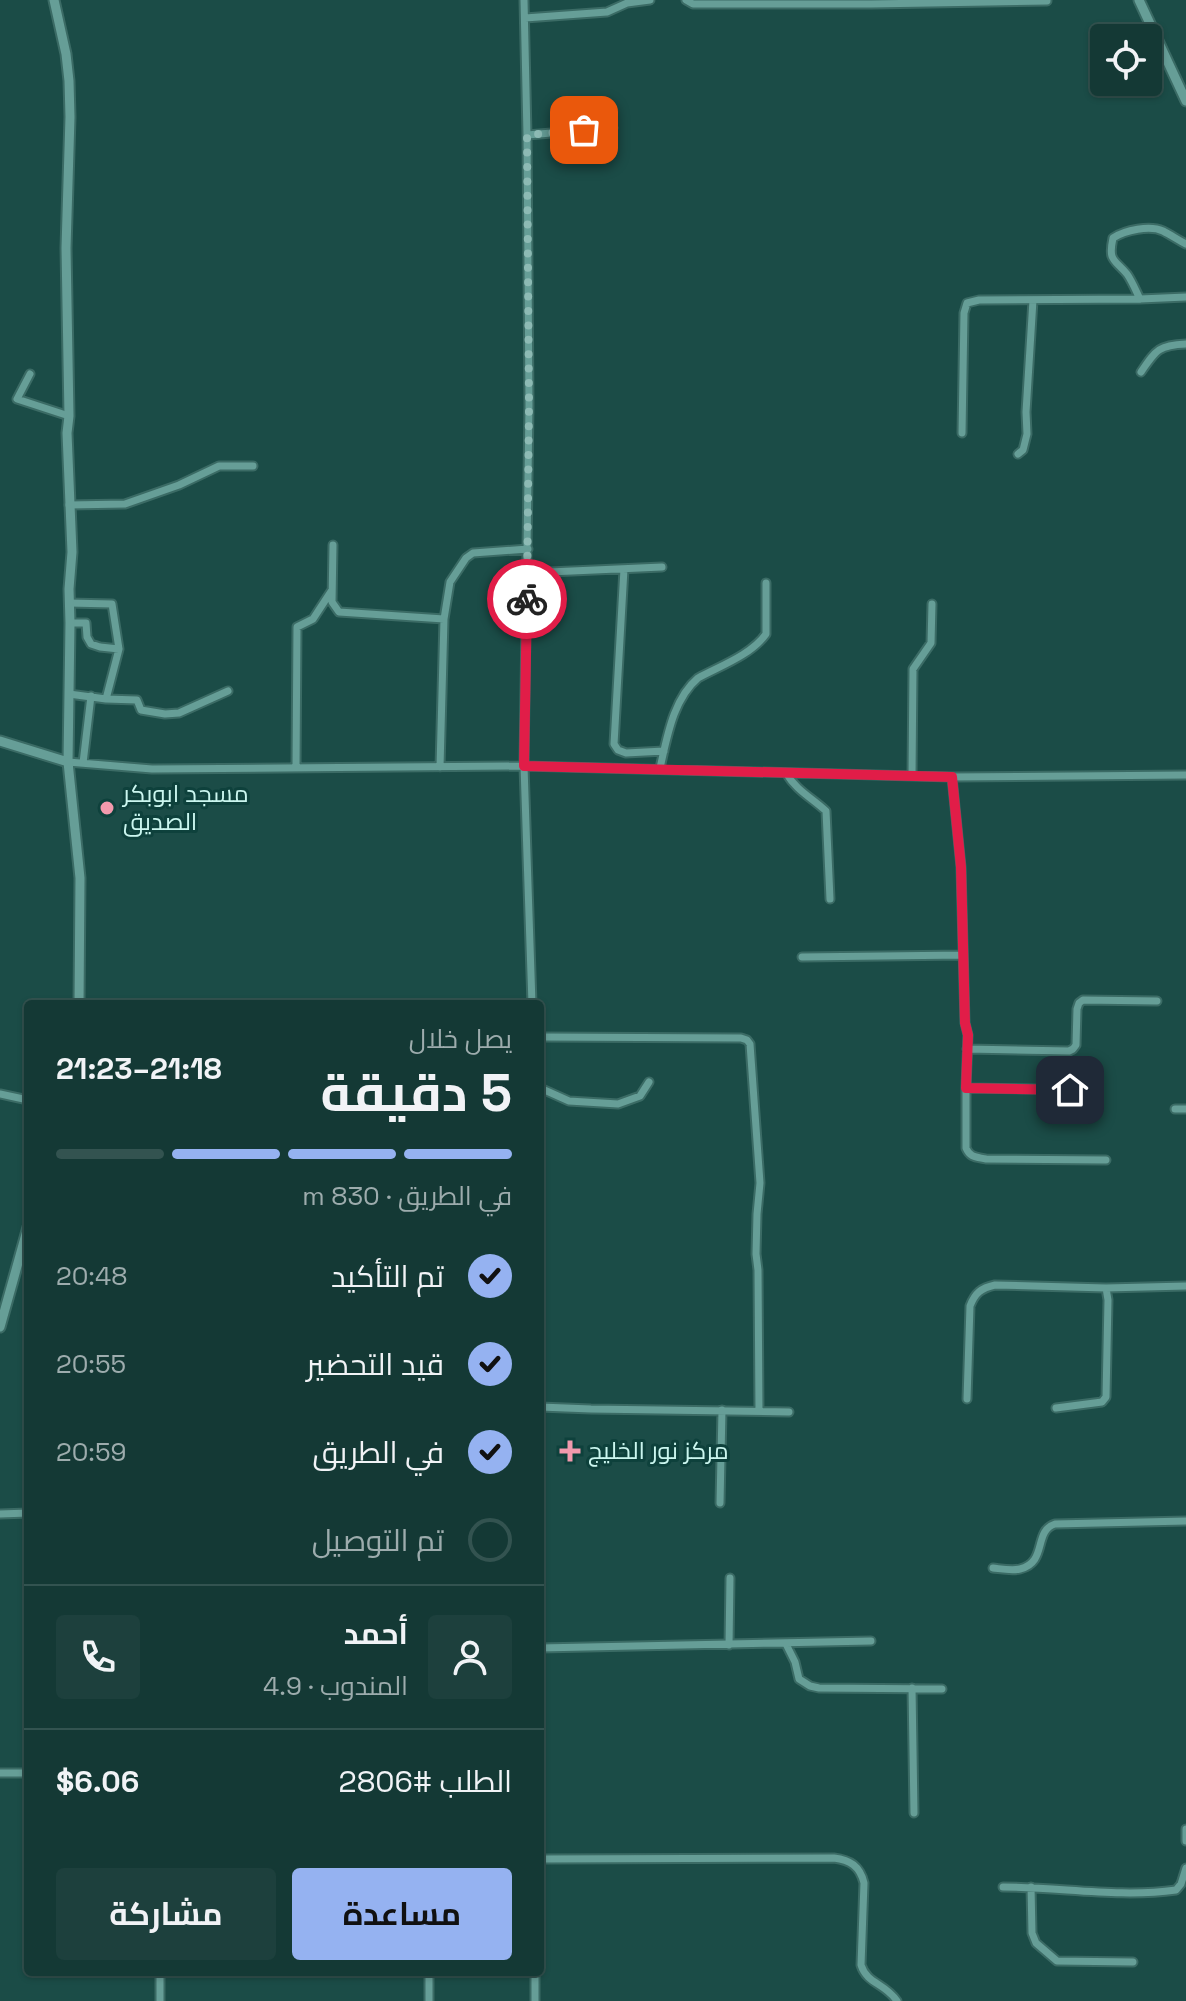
<!DOCTYPE html>
<html lang="ar">
<head>
<meta charset="utf-8">
<style>
	:root { --surface:#143935; --page:#1d403d; --text:#f1f3f6; --muted:#9dacad; --line:#335350; --accent:#95b2f1 }
	body { margin:0; font-family:"Space Grotesk",Cairo,sans-serif; background:var(--page); color:var(--text); direction:rtl; height:100vh; display:flex; flex-direction:column; font-size:30px; white-space:nowrap }
	* { box-sizing:border-box; margin:0 }
	p { font-size:26px; color:var(--muted) }
	.icon { flex:none; width:44px; height:44px; fill:none; stroke:currentColor; stroke-width:2; stroke-linecap:round; stroke-linejoin:round }
	.map { position:relative; flex:1; overflow:hidden; direction:ltr }
	.sheet { position:absolute; left:24px; top:1000px; width:520px; height:976px; display:flex; flex-direction:column; background:var(--surface); border-radius:8px; box-shadow:0 2px 6px #0004,0 0 0 2px var(--line); direction:rtl }
	.sheet>* { flex:none }
	.buttons { position:absolute; left:1090px; top:24px; display:grid; gap:16px }
	.buttons a { display:grid; place-items:center; width:72px; height:72px; border-radius:8px; background:var(--surface); box-shadow:0 2px 6px #0004,0 0 0 2px var(--line); font-size:40px }
	.pin { position:absolute; display:grid; place-items:center; width:68px; height:68px; color:#fff; margin:-34px; border-radius:16px; box-shadow:0 4px 12px #0006 }
	.courier { position:absolute; display:grid; place-items:center; width:80px; height:80px; margin:-40px; border:6px solid #e11d48; border-radius:50%; background:#fff; color:#222; box-shadow:0 2px 10px #0007 }
	.overview em { font-style:normal; font-weight:700 }
	.overview div { display:flex; flex-direction:column-reverse }
	.overview { display:flex; align-items:center; justify-content:space-between; height:136px; padding:0 32px }
	h1 { font-size:52px; font-weight:700; line-height:60px }
	.bar { display:grid; grid-template-columns:repeat(4,1fr); gap:12px 8px; align-content:center; height:96px; padding:0 32px }
	.bar i { height:10px; border-radius:6px; background:var(--line) }
	.bar .on { background:var(--accent) }
	.bar p { grid-column:span 4 }
	.line { display:flex; align-items:center; gap:20px; padding:0 32px; border-top:2px solid var(--line) }
	.line div { flex:1 }
	.round { display:grid; place-items:center; flex:none; width:84px; height:84px; border-radius:8px; background:var(--page) }
	ol { padding:0 32px; list-style:none }
	li { display:flex; align-items:center; gap:24px; height:88px }
	li p { margin-inline-start:auto }
	li .icon { padding:8px; border-radius:50%; background:var(--accent); color:#111; stroke-width:4 }
	li:last-child { color:var(--muted) }
	li i { width:44px; height:44px; border:4px solid var(--line); border-radius:50% }
	.primary-button { display:flex; gap:16px; margin-top:auto; padding:16px 32px }
	.primary-button a { flex:1; height:92px; border-radius:8px; background:var(--accent); color:#111; font-size:32px; font-weight:700; line-height:92px; text-align:center }
	.primary-button a+a { background:var(--page); color:var(--text) }
	.map>svg:first-child { display:block }
</style>
</head>
<body>
<div class="map">
<svg width="1186" height="2001" viewBox="0 0 1186 2001">
	<rect width="100%" height="100%" fill="#1b4c47"/>
	<g fill="none" stroke-linecap="round" stroke-linejoin="round">
		<defs>
			<path id="minor" d="M 524,0 L 527,135 L 529,405 L 524,766 L 532,1004
				M 686,0 L 693,4 L 871,4 L 1047,1 L 1047,0
				M 525,18 L 607,12 L 627,3 L 650,0
				M 527,135 L 613,128
				M 1140,299 C 1136,291 1132,281 1127,274 C 1114,259 1108,261 1113,238 C 1125,230 1150,225 1163,231 C 1171,235 1178,240 1186,244
				M 1141,372 C 1156,350 1159,345 1186,344
				M 30,374 L 17,399 L 69,416
				M 962,433 L 964,313 L 967,303 L 979,300 L 1140,299 L 1186,297
				M 1018,454 L 1023,450 L 1027,434 L 1026,412 L 1033,300
				M 69,505 L 125,504 L 179,485 L 219,466 L 253,466
				M 333,545 L 332,602 L 339,612 L 444,619
				M 624,569 L 614,744 L 618,750 L 626,753 L 664,751
				M 527,573 L 662,567
				M 69,603 L 112,604 L 119,649 L 100,647 L 91,644 L 87,637 L 86,623 L 70,623
				M 69,694 L 106,699 L 119,649
				M 106,699 L 137,700 L 141,710 L 165,714 L 179,713 L 228,691
				M 68,762 L 152,769 L 524,766 L 952,777 L 1186,775
				M 83,763 L 91,696
				M 440,767 L 444,619 L 450,582 L 466,558 L 473,553 L 528,549
				M 296,768 L 297,627 L 313,619 L 332,590
				M 660,768 C 667,738 673,699 698,678 C 720,666 751,655 766,634 L 766,583
				M 786,773 C 796,790 812,798 826,811 L 830,899
				M 912,775 L 913,669 L 931,643 L 932,604
				M 952,777 L 961,867 L 965,1023 L 968,1035 L 966,1088 L 966,1148 C 970,1158 977,1157 986,1159 L 1106,1160
				M 802,957 L 963,955
				M 540,1037 L 741,1038 L 747,1040 L 750,1044 L 760,1183 L 757,1214 L 756,1254 L 758,1270 L 759,1411
				M 967,1049 L 1069,1051 L 1073,1049 L 1076,1045 L 1077,1009 L 1079,1003 L 1083,1000 L 1157,1001
				M 540,1088 L 569,1101 L 618,1104 L 640,1096 L 649,1082
				M 966,1088 L 1096,1090
				M 0,1094 L 28,1100
				M 1175,1109 L 1186,1109
				M 967,1399 L 970,1306 C 975,1293 981,1288 995,1285 L 1106,1288 L 1186,1286
				M 540,1407 L 591,1409 L 789,1412
				M 1056,1408 L 1102,1402 L 1106,1397 L 1108,1300 L 1106,1288
				M 720,1503 L 722,1410
				M 0,1514 L 28,1513
				M 993,1568 C 1002,1569 1012,1571 1020,1569 C 1048,1562 1033,1531 1055,1524 L 1186,1521
				M 786,1644 L 795,1662 L 799,1679 L 810,1686 L 819,1688 L 942,1689
				M 729,1645 L 730,1578
				M 540,1648 L 871,1641
				M 912,1688 L 914,1813
				M 0,1773 L 28,1773
				M 1186,1829 L 1186,1841
				M 540,1859 L 834,1858 C 850,1860 860,1866 864,1883 L 861,1965 C 867,1984 885,1983 897,2001
				M 1003,1887 C 1061,1887 1119,1898 1176,1890 L 1181,1884 L 1186,1868
				M 1031,1887 L 1032,1933 L 1036,1943 L 1057,1961 L 1133,1962
				M 160,1972 L 160,2001
				M 429,2001 L 429,1972
				M 535,2001 L 535,1972"/>
			<path id="tertiary" d="M 54,0 L 66,54 L 69,81 L 70,117 L 66,248 L 69,416 L 67,433 L 72,552 L 69,589 L 70,623 L 68,762 L 80,878 L 79,1004
				M 1139,0 L 1186,101
				M 0,741 L 68,762
				M 0,1327 L 28,1227"/>
		</defs>
		<use href="#minor" stroke="#3b6b65" stroke-width="11"/>
		<use href="#tertiary" stroke="#3b6b65" stroke-width="13"/>
		<use href="#minor" stroke="#669e97" stroke-width="7"/>
		<use href="#tertiary" stroke="#669e97" stroke-width="9"/>
	</g>
	<g fill="none" stroke-linecap="round" stroke-linejoin="round">
		<path stroke="#8dbab4" stroke-width="8" stroke-dasharray="0 14.4" d="M 527,599 L 529,405 L 527,135 L 584,130"/>
		<path stroke="#e11d48" stroke-width="10" d="M 527,599 L 524,766 L 952,777 L 961,867 L 965,1023 L 968,1035 L 966,1088 L 1070,1090"/>
	</g>
	<g fill="#f29aad" stroke="#0e413c" stroke-width="3">
		<circle cx="107" cy="808" r="8"/>
		<path d="M566 1439h8v8h8v8h-8v8h-8v-8h-8v-8h8z"/>
	</g>
	<g text-anchor="middle" stroke-width="6" stroke-linejoin="round" paint-order="stroke">
		<g font-size="24" fill="#cbf6ef" stroke="#0e413c" text-anchor="start">
			<text x="123" y="802">مسجد ابوبكر<tspan x="123" dy="28">الصديق</tspan></text>
			<text x="588" y="1459">مركز نور الخليج</text>
		</g>
	</g>
</svg>
<div class="buttons">
<a><svg class="icon" aria-label="locate" viewBox="0 0 24 24"><circle cx="12" cy="12" r="6"/><path d="M12 2v4M12 18v4M2 12h4M18 12h4"/></svg></a>
</div>
<div class="pin" style="left:584px;top:130px;background:#ea580c"><svg class="icon" aria-label="bag" viewBox="0 0 24 24"><path d="M5 8h14l-1 12H6zM9 8a3 3 0 0 1 6 0"/></svg></div>
<div class="pin" style="left:1070px;top:1090px;background:#1f2937"><svg class="icon" aria-label="home" viewBox="0 0 24 24"><path d="M3 11l9-7 9 7M6 9v11h12V9"/></svg></div>
<div class="courier" style="left:527px;top:599px"><svg class="icon" aria-label="bike" viewBox="0 0 24 24"><circle cx="6" cy="16" r="4"/><circle cx="18" cy="16" r="4"/><path d="M6 16l4-8h5l3 8M10 8l3 8H6M13 5h3"/></svg></div>
<section class="sheet">
<div class="overview"><div><h1>5 دقيقة</h1><p>يصل خلال</p></div><em>21:18–21:23</em></div>
<div class="bar"><i class="on"></i><i class="on"></i><i class="on"></i><i></i><p>في الطريق · 830 m</p></div>
<ol>
<li><svg class="icon" aria-label="check" viewBox="0 0 24 24"><path d="M5 12l5 5 9-10"/></svg>تم التأكيد<p>20:48</p></li>
<li><svg class="icon" aria-label="check" viewBox="0 0 24 24"><path d="M5 12l5 5 9-10"/></svg>قيد التحضير<p>20:55</p></li>
<li><svg class="icon" aria-label="check" viewBox="0 0 24 24"><path d="M5 12l5 5 9-10"/></svg>في الطريق<p>20:59</p></li>
<li><i></i>تم التوصيل</li>
</ol>
<div class="line" style="height:144px"><a class="round"><svg class="icon" aria-label="person" viewBox="0 0 24 24"><circle cx="12" cy="8" r="4"/><path d="M4 21q1-7 8-7t8 7"/></svg></a><div><b>أحمد</b><p>المندوب · 4.9</p></div><a class="round"><svg class="icon" aria-label="phone" viewBox="0 0 24 24"><path d="M5 4h4l2 5-3 2q2 4 5 5l2-3 5 2v4C11 20 4 13 5 4z"/></svg></a></div>
<div class="line" style="height:104px"><div>الطلب #2806</div><b>$6.06</b></div>
<div class="primary-button"><a>مساعدة</a><a>مشاركة</a></div>
</section>
</div>
</body>
</html>
